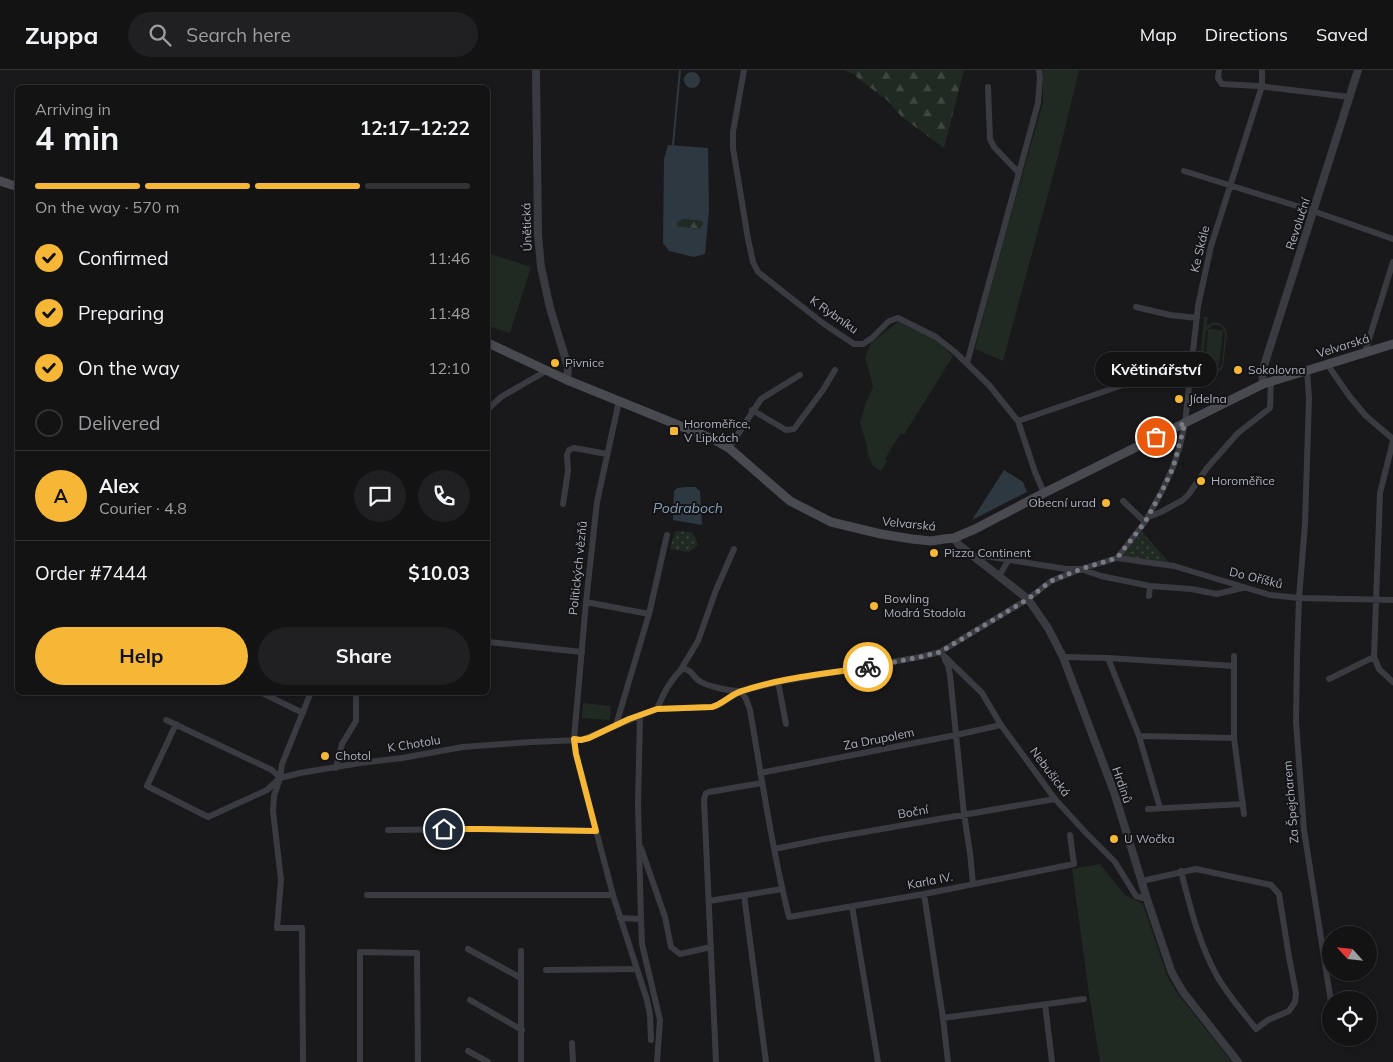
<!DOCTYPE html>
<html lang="en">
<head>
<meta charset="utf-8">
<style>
	:root { --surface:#131314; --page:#202022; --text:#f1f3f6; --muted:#9d9ea0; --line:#323234; --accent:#f6b736 }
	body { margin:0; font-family:Mulish,sans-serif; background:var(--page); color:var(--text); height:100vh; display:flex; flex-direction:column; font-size:19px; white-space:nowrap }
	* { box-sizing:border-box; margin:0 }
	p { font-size:16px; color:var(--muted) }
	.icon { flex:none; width:28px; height:28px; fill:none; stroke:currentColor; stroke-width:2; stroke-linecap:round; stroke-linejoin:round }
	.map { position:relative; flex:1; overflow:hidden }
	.panel { position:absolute; left:15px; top:15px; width:475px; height:610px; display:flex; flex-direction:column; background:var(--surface); border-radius:8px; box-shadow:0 2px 8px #0003,0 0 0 1px var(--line) }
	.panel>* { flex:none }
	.needle { width:32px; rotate:297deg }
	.fabs { position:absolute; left:1322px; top:856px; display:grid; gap:10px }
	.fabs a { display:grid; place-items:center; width:55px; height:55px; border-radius:50%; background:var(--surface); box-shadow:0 2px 8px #0003,0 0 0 1px var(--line); font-size:25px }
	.pin { position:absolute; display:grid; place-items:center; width:42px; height:42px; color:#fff; margin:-21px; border:2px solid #fff; border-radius:50%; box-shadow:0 1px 5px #0007 }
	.courier { position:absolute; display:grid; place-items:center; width:50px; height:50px; margin:-25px; border:4px solid #f6b736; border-radius:50%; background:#fff; color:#222; box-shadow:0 1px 6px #0007 }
	.bubble { position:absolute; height:35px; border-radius:18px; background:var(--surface); box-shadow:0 2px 8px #0003,0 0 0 1px var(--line); font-size:16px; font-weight:700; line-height:35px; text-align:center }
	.overview em { font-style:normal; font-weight:700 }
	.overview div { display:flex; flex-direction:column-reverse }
	.overview { display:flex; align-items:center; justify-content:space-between; height:85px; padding:0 20px }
	h1 { font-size:32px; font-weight:700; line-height:38px }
	.bar { display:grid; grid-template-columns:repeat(4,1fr); gap:8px 5px; align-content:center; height:60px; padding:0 20px }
	.bar i { height:6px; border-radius:4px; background:var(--line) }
	.bar .on { background:var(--accent) }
	.bar p { grid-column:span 4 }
	.line { display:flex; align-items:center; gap:12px; padding:0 20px; border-top:1px solid var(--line) }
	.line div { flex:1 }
	.round { display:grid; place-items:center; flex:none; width:52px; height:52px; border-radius:26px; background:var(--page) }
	ol { padding:0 20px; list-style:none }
	li { display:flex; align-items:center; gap:15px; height:55px }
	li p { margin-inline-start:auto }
	li .icon { padding:5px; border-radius:50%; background:var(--accent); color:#111; stroke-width:4 }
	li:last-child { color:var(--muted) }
	li i { width:28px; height:28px; border:2px solid var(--line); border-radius:50% }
	.action { display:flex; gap:10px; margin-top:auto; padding:10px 20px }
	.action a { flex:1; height:58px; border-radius:30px; background:var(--accent); color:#111; font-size:20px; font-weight:700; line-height:58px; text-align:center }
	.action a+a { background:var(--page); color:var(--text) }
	header { display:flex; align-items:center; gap:30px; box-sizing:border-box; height:70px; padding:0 25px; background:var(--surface); border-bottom:1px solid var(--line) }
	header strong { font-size:24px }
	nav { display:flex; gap:28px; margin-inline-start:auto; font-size:18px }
	.search { width:350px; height:45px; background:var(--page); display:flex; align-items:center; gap:12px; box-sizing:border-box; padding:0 18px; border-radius:28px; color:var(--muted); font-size:19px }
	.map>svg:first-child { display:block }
</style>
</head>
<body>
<header>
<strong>Zuppa</strong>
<div class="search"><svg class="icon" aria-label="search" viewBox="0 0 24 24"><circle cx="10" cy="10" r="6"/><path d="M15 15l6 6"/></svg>Search here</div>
<nav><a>Map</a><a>Directions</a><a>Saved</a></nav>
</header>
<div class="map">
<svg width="1393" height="992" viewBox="0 0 1393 992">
	<defs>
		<pattern id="forest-firs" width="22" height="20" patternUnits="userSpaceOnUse" patternTransform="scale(1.25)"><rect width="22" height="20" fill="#202922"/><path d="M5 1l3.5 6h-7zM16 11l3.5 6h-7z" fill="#3e4640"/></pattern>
		<pattern id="park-dots" width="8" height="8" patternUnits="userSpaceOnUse" patternTransform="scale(1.25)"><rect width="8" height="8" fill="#202922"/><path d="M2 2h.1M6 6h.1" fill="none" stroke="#3e4640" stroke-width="1.8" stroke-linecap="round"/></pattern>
	</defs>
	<rect width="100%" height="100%" fill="#19191b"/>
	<path fill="#202922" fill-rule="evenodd" d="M 1043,0 L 1079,0 L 1059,83 L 1003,291 L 975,279 L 998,190 L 1043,32 Z
		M 488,183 L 531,197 L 510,263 L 488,256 Z
		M 1204,247 L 1208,247 L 1207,255 C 1216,250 1225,253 1227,263 L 1223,298 C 1217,305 1210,305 1203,299 L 1202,308 L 1198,308 ZM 1213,255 L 1221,256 L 1225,263 L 1222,294 L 1217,300 C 1210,302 1205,299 1203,292 L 1206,262 L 1208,259 L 1205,295 L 1219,296 L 1223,260 L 1208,259 Z
		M 898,252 L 935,269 L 953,286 L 904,365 L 901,363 L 885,389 L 887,391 L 881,401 L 873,396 L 868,385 L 866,372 L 860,353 L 865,335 L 873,317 L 865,287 L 871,273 Z
		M 583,633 L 611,636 L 610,650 L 582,648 Z
		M 1100,794 L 1125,825 L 1143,834 L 1167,906 L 1178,924 L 1232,992 L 1100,992 L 1089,924 L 1072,799 Z"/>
	<path fill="url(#forest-firs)" d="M 843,0 L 964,0 L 944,78 L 902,47 L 886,29 L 861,11 L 854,4 Z
		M 683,149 L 702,151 L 703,154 L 700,159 L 677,156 L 677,153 Z"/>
	<path fill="url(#park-dots)" d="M 675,461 L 691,462 L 695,467 L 698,475 L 689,482 L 670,479 Z
		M 1142,462 L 1169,492 L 1122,486 Z"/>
	<path fill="#2e3840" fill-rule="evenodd" d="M684 10a8 8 0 1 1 16 0a8 8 0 1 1-16 0Z
		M 668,75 L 708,78 L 709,140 L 705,184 L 694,187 L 669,181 L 663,173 L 664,89 ZM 683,149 L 702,151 L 703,154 L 699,159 L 677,156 L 677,153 Z
		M 1004,400 L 1023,412 L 1027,422 L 972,450 Z
		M 686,417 L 695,417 L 700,421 L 702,455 L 673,450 L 674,421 L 677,418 Z"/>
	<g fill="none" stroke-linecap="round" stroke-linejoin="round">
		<path stroke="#2e3840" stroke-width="2" d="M 673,75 L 680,0"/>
		<path stroke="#3a3b40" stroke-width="6" d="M 744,0 L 733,62 L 733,78 L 748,169 L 753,192 L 758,202 L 824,254 L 854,274 L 863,274 L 872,268 L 889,251 L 898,248 L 936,267 L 955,282 L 989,315 L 1018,351 L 1035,402 L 1044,423
			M 1219,0 L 1218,8 L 1222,14 L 1258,16 L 1350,27
			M 988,17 L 990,69 L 994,77 L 1019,103
			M 1184,101 L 1313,141 L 1393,169
			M 1136,237 L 1170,245 L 1197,248
			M 1365,282 L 1393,192
			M 967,293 L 1038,33 L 1040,8 L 1039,0
			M 1327,294 L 1350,327 L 1366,346 L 1393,369
			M 1307,300 L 1309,328 L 1305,454 L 1299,528 L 1297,587 L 1296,652 L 1304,760 L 1331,932
			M 619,331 L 597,432 L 586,532 L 574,669 L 576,684 L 613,825 L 647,930 L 650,945 L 651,970
			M 488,339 L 501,327 L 546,301
			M 752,340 L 786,360 L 794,359 L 823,320 L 835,300
			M 1018,351 L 1126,314 C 1136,309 1139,308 1139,296
			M 1393,371 L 1380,423 L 1374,587 L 1379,599 L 1393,612
			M 729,378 L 761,329 L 800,305
			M 1123,431 L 1145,452
			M 563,434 L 568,401 L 567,385 L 569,380 L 574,378 L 607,384
			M 1148,447 L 1161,442 L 1183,430 L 1189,424 L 1207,398 L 1238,363 L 1270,338 L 1271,311
			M 1117,488 L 1174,496 L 1270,525 L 1299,528 L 1393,530
			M 977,490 L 985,486 L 1066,499 L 1081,499 L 1101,506 L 1150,516 L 1191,519 L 1217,524 L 1242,518
			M 999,506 L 1008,491
			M 1149,526 L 1150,516
			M 586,532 L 649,544
			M 488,572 L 582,582
			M 940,582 L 982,623 L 1001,655 L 1055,729 L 1086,763 L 1115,792 L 1136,826 L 1147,829
			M 1234,586 L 1234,668 L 1244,744
			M 1063,587 L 1108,588 L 1234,596
			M 1108,588 L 1139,666 L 1160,738
			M 945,590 L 948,595 L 950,605 L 964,744 L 970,783 L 973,814
			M 680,601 L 698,571 L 716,520 L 734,479
			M 1329,609 L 1374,587
			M 778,612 L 786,654
			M 741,621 L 746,629 L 750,640 C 762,709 772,779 789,847 L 924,824 L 1074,794 L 1070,765
			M 260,622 L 303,643
			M 657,639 C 663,624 670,610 682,599 C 691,599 692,605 698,610 C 705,616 730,621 739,621
			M 640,646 L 638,734 L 641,849 L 642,874 L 660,950 L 657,992
			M 166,650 L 272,700 L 280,708
			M 176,654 L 147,716 L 208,747 L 267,720 L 280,708 L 300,703 L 360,693 L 402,688 L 463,677 L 531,672 L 581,670 L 657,639 L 712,637 L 717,636 L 741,621 L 778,612 L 920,587 L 940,582 L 965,567 L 1028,529 L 1051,511 L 1081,499 L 1117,488 L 1145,452 L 1162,421 L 1173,397 L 1180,376 L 1185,353 L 1198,236 L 1211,176 L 1262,16 L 1262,0
			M 616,655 L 649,544 L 667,465
			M 1139,666 L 1234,668
			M 336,698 L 342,674 L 356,651 L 356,622
			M 760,703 L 956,665 L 1001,655
			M 1148,739 L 1243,734
			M 388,760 L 481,759 L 596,761
			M 641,778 L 665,847 L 671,877 L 680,884 L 711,877
			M 774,779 L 824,769 L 1055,729
			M 1142,811 L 1196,799 L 1271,815 L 1279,824 L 1289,887 L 1296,923 L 1295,932 L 1289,941 L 1268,950 L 1256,959 C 1243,942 1227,924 1217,906 C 1199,874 1190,836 1181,801
			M 924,824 L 943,948 L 948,992
			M 367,825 L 613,825
			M 744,825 L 766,992
			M 709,831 L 782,819
			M 852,836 L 878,992
			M 620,848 L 641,849
			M 468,879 L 521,908
			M 521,881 L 521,992
			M 546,900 L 637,899
			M 470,930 L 522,960
			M 1045,934 L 1052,992
			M 943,948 L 1084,929
			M 572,973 L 573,992
			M 468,981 L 488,992
			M 303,992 L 302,858 L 277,858 L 281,810 L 273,741 L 274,726 L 280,708 L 282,694 L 311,622
			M 360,992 L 360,882 L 417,883 L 418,992
			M 716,992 L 704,729 L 706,723 L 709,722 L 762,713"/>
		<path stroke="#3a3b40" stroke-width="8" d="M 536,0 L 538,165 L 541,197 L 550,238 L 568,297 L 567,310
			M 1263,314 L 1262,302 L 1358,0
			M 954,468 L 959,475 L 1028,529 L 1048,558 L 1063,587 L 1114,722 L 1147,829 L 1172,903 L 1183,922 L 1238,992"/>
		<path stroke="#484a50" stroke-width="9" d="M 0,111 L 18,117
			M 488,273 L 567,310 L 715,370 L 729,378 L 790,431 L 831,452 L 881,464 L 912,469 L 931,471 L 944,469 L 954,468 L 975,459 L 1044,423 L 1263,314 L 1393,274"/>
	</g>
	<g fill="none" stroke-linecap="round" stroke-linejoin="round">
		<path stroke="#787b83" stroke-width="5" stroke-dasharray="0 9" d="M 868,597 L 920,587 L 940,582 L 1028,529 L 1051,511 L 1081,499 L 1117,488 L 1145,452 L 1162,421 L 1173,398 L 1185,353 L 1156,367"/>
		<path stroke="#f6b736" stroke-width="6" d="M 444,759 L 481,759 L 596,761 L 576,684 L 574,669 L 581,670 L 589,668 L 629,649 L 657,639 L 712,637 C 723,634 731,624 742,621 C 783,607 827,604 868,597"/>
	</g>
	<g fill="#f6b736" stroke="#141416" stroke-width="2">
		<circle cx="555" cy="293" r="5"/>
		<circle cx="1238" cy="300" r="5"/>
		<circle cx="1179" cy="329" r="5"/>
		<rect x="669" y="356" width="10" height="10" rx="2.5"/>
		<circle cx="1201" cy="411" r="5"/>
		<circle cx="1106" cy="433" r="5"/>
		<circle cx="934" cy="483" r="5"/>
		<circle cx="874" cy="536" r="5"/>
		<circle cx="325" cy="686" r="5"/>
		<circle cx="1114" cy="769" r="5"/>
	</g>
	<g text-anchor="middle" stroke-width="4" stroke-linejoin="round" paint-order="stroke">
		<g font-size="12" fill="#abb0bb" stroke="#141416">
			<text transform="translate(1298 154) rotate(-72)" y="4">Revoluční</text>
			<text transform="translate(527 157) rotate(-92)" y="4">Únětická</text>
			<text transform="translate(1200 179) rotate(-76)" y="4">Ke Skále</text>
			<text transform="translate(834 245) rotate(35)" y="4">K Rybníku</text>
			<text transform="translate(1343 276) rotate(-17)" y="4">Velvarská</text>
			<text transform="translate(909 454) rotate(6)" y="4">Velvarská</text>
			<text transform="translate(578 498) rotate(-84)" y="4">Politických vězňů</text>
			<text transform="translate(1256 508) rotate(14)" y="4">Do Oříšků</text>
			<text transform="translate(879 669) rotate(-11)" y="4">Za Drupolem</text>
			<text transform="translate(414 674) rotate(-9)" y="4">K Chotolu</text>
			<text transform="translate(1050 702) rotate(53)" y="4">Nebušická</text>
			<text transform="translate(1122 715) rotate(71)" y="4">Hrdinů</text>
			<text transform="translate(1291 732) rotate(-95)" y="4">Za Špejcharem</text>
			<text transform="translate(913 742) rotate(-10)" y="4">Boční</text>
			<text transform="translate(930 811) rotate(-11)" y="4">Karla IV.</text>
		</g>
		<g font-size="12" fill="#abb0bb" stroke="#141416" text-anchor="start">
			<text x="565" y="297">Pivnice</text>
			<text x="1248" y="304">Sokolovna</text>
			<text x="1189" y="333">Jídelna</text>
			<text x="684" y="358">Horoměřice,<tspan x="684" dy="14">V Lipkách</tspan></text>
			<text x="1211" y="415">Horoměřice</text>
			<text x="1096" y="437" text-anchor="end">Obecní urad</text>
			<text x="944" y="487">Pizza Continent</text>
			<text x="884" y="533">Bowling<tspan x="884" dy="14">Modrá Stodola</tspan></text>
			<text x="335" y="690">Chotol</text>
			<text x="1124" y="773">U Wočka</text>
		</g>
		<g font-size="14" font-style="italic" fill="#829db6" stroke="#141416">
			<text x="688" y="443">Podraboch</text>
		</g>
	</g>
</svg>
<div class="fabs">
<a><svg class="needle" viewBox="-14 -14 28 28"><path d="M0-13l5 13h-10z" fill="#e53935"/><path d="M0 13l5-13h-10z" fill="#9d9ea0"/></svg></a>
<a><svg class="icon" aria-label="locate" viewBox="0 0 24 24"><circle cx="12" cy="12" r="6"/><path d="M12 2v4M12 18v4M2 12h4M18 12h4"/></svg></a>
</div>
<div class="pin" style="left:1156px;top:367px;background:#ea580c"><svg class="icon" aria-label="bag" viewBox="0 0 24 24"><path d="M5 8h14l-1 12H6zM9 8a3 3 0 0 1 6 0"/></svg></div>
<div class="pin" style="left:444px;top:759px;background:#1f2937"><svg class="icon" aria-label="home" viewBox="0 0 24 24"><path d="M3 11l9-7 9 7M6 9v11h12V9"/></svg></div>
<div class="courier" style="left:868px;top:597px"><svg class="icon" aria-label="bike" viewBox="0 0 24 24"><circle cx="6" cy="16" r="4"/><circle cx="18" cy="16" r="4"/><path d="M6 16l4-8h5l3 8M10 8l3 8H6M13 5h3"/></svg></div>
<div class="bubble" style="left:1095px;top:282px;width:122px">Květinářství</div>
<section class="panel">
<div class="overview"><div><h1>4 min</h1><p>Arriving in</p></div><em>12:17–12:22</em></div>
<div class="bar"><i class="on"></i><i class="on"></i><i class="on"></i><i></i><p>On the way · 570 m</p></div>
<ol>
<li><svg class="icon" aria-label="check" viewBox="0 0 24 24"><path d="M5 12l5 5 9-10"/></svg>Confirmed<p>11:46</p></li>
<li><svg class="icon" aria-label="check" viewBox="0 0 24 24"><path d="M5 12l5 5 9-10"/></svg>Preparing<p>11:48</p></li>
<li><svg class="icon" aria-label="check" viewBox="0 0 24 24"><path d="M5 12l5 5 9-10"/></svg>On the way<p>12:10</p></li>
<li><i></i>Delivered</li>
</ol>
<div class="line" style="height:90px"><b class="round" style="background:var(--accent);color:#111">A</b><div><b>Alex</b><p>Courier · 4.8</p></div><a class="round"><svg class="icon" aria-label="chat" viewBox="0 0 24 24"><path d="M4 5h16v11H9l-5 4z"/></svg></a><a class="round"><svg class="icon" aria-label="phone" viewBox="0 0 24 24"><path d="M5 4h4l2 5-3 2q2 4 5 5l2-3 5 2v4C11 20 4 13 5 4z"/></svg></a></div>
<div class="line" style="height:65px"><div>Order #7444</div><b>$10.03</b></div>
<div class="action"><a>Help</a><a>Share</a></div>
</section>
</div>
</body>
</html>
